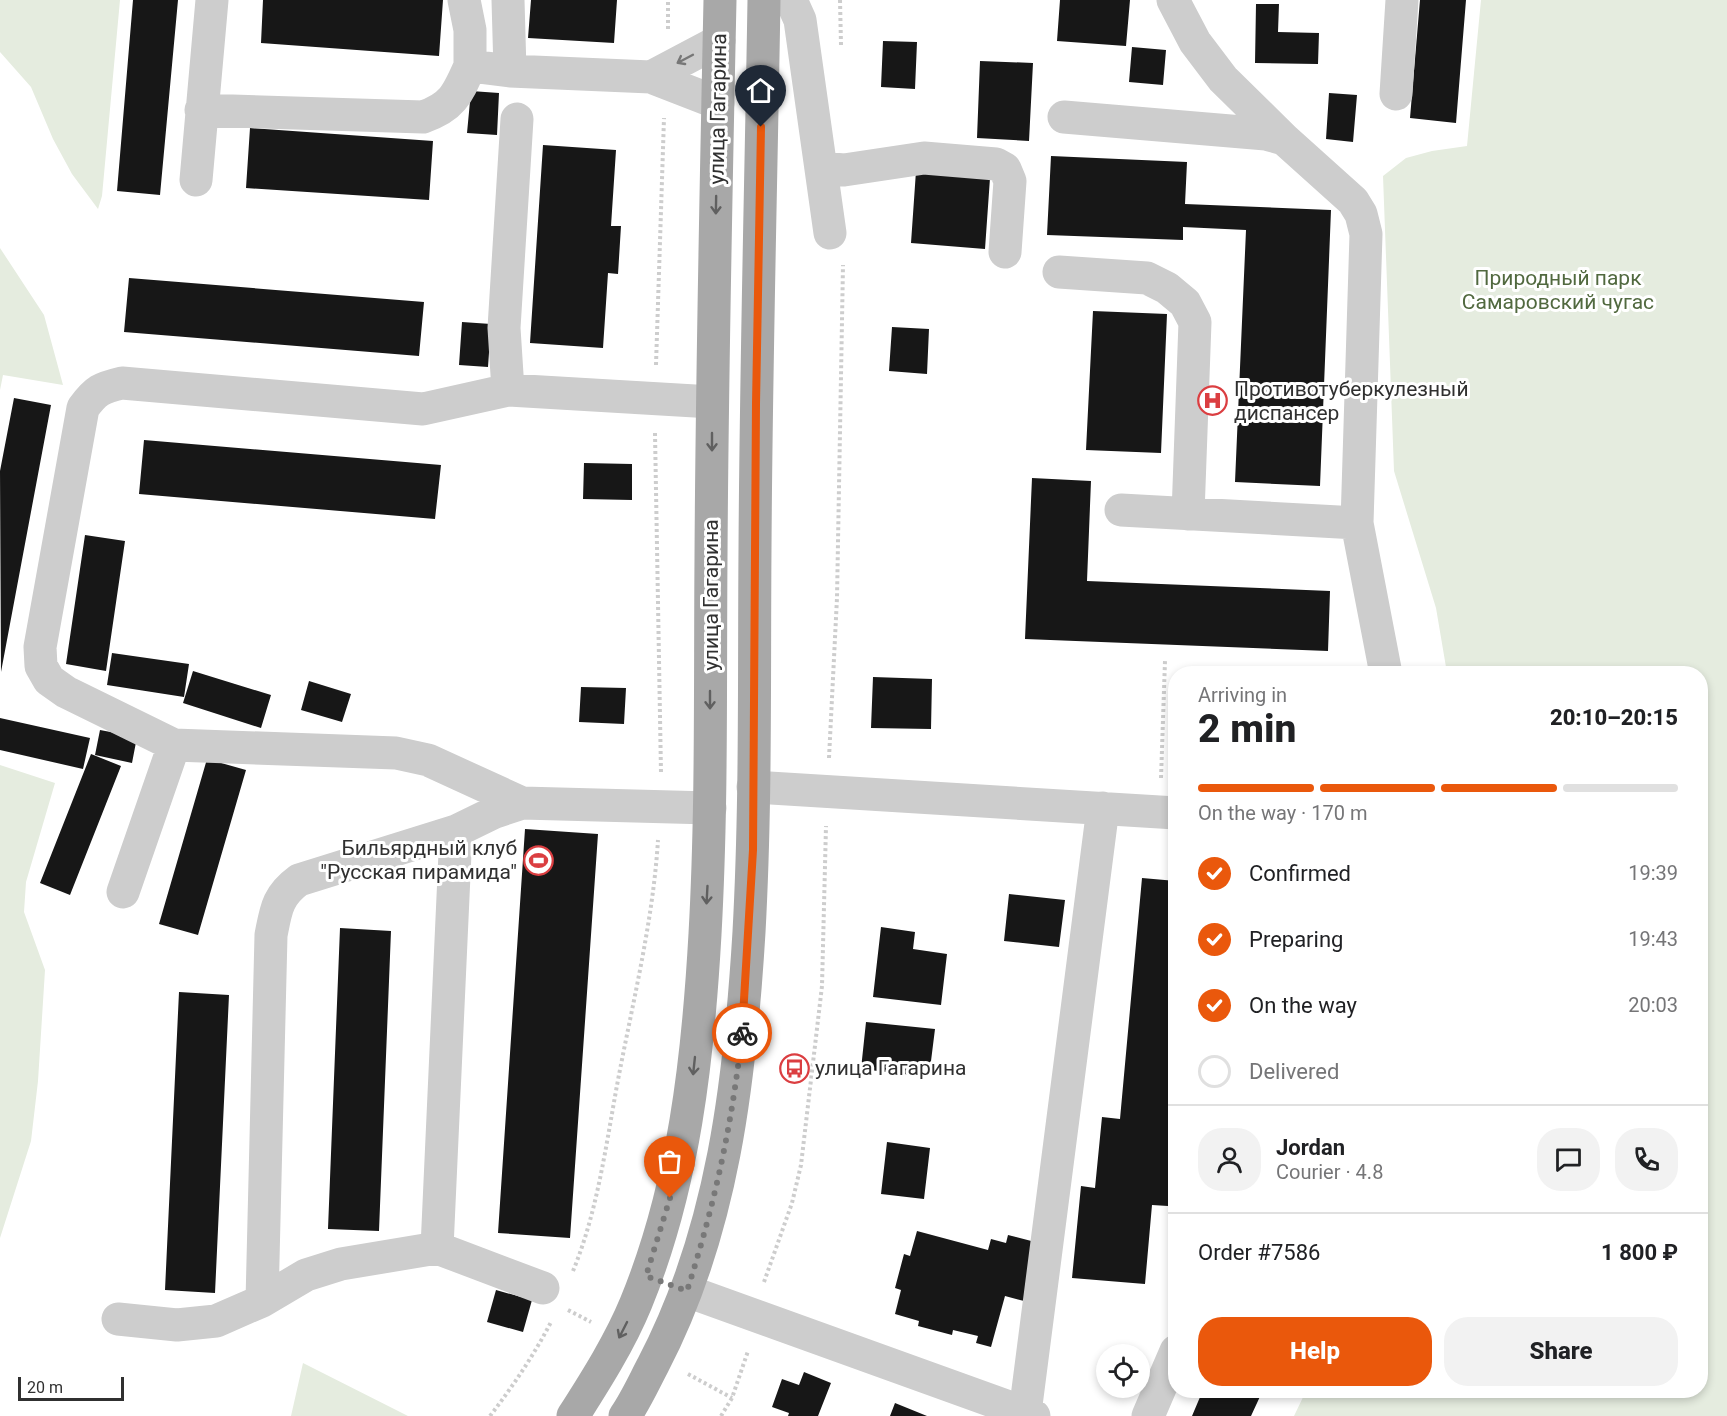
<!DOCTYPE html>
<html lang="en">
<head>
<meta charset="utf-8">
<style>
	:root { --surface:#fff; --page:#f2f2f2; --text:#202124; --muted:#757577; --line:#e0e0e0; --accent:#ea580c }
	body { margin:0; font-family:Roboto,sans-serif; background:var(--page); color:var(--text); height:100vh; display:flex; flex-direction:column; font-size:22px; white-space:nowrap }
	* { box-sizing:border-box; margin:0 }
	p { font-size:20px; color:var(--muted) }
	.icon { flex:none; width:33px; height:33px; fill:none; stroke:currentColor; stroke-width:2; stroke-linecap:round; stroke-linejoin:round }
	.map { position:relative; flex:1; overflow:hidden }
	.side { position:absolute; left:1168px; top:666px; width:540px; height:732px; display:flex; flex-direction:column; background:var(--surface); border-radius:24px; box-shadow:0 3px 9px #0003 }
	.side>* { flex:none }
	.controls { position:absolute; left:1096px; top:1344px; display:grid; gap:12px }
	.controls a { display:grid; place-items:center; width:54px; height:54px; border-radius:50%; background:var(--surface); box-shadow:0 3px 9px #0003; font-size:30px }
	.scale { position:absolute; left:18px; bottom:15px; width:106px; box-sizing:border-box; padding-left:6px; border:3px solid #303030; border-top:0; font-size:16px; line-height:21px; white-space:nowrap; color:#303030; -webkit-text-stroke:4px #fff; paint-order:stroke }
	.pin { position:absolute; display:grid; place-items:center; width:51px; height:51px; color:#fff; margin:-62px -26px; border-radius:50% 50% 50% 0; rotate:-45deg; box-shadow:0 0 6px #0007 }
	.pin .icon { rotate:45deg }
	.courier { position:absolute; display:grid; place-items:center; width:60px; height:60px; margin:-30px; border:4px solid #ea580c; border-radius:50%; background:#fff; color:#222; box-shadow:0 2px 8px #0007 }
	.overview em { font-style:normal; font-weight:800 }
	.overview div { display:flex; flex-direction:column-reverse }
	.overview { display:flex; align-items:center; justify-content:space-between; height:102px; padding:0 30px }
	h1 { font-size:39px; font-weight:800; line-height:45px }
	.bar { display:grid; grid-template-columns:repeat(4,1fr); gap:9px 6px; align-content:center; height:72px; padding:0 30px }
	.bar i { height:8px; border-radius:4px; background:var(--line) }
	.bar .active { background:var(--accent) }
	.bar p { grid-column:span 4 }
	.line { display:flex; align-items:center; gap:15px; padding:0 30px; border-top:2px solid var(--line) }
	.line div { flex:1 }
	.round { display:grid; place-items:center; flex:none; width:63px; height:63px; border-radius:24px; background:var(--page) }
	ol { padding:0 30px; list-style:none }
	li { display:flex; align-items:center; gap:18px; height:66px }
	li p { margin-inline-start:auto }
	li .icon { padding:6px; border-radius:50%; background:var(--accent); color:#fff; stroke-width:4 }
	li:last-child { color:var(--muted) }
	li i { width:33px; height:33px; border:3px solid var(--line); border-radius:50% }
	.primary-button { display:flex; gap:12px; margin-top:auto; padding:12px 30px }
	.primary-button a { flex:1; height:69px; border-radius:24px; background:var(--accent); color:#fff; font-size:24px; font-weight:800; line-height:69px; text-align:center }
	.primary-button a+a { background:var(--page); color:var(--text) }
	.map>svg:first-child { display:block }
</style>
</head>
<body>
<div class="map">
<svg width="1727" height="1416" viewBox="0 0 1727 1416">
	<rect width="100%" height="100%" fill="#fff"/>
	<path fill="#e5ecdf" d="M 0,0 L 120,0 L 102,196 L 98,209 L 72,174 L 53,139 L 31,87 L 0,52 Z
		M 1481,0 L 1727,0 L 1727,1416 L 1294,1416 L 1306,1391 L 1701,1390 L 1701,674 L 1447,673 L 1436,608 L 1394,471 L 1383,176 L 1406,158 L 1432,151 L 1467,146 Z
		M 0,248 L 44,315 L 63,385 L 3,375 L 0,390 Z
		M 0,765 L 55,783 L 26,882 L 24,912 L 45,970 L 38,1081 L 31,1141 L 0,1238 Z
		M 303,1363 L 408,1416 L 291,1416 Z"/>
	<path fill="#171717" d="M 133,0 L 178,0 L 160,195 L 117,191 Z
		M 263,0 L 443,0 L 439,56 L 261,43 Z
		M 531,0 L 617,0 L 614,43 L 528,38 Z
		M 1060,0 L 1130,0 L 1126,46 L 1057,41 Z
		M 1420,0 L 1466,0 L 1456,123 L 1410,118 Z
		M 1256,4 L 1279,4 L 1278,32 L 1319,33 L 1318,64 L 1255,63 Z
		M 883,41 L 917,42 L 915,89 L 881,87 Z
		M 1132,47 L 1166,50 L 1163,85 L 1129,82 Z
		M 980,61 L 1033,63 L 1029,141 L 977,138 Z
		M 471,91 L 499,93 L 497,135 L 467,133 Z
		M 1329,93 L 1357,95 L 1353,142 L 1326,139 Z
		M 250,128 L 433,141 L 429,200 L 246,188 Z
		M 543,145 L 616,150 L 611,226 L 621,226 L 618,274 L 608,273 L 603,348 L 530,343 Z
		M 1051,156 L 1187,162 L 1185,204 L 1331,210 L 1320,486 L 1235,482 L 1246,230 L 1183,227 L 1183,240 L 1047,235 Z
		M 916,171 L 990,178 L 985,249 L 911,243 Z
		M 129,278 L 424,302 L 419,356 L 124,332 Z
		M 1093,311 L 1167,314 L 1161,453 L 1086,450 Z
		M 462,322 L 491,324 L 488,367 L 459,365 Z
		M 892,327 L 929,329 L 927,374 L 889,371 Z
		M 14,398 L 51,405 L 1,672 L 0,471 Z
		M 144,440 L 441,465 L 435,519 L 139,494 Z
		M 584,463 L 632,464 L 632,500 L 583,499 Z
		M 1032,478 L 1091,481 L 1087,581 L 1330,591 L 1328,651 L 1025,639 Z
		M 85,535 L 125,541 L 106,671 L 66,664 Z
		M 112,653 L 189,664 L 184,697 L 107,685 Z
		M 193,671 L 271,695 L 261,728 L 183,703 Z
		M 873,677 L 932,679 L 931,729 L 871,728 Z
		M 309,681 L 351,694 L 342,722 L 301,710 Z
		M 581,687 L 626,688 L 624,724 L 579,722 Z
		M 0,718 L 90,738 L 83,769 L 0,750 Z
		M 100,730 L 137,737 L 132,763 L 95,755 Z
		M 91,754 L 121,766 L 70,895 L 40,883 Z
		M 207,759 L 246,770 L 198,935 L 159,924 Z
		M 525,829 L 598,834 L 570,1238 L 498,1233 Z
		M 1142,878 L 1176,881 L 1176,1136 L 1174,1136 L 1168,1206 L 1152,1205 L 1145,1284 L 1072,1278 L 1081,1186 L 1095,1188 L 1102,1117 L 1120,1119 Z
		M 1009,894 L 1065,900 L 1059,947 L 1004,941 Z
		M 881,927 L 915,932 L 913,949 L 947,954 L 941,1005 L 873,997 Z
		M 340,928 L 391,931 L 379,1231 L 328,1229 Z
		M 179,992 L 229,995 L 215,1293 L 165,1290 Z
		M 866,1022 L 935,1029 L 929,1077 L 861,1069 Z
		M 887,1142 L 930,1148 L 924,1199 L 881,1194 Z
		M 917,1231 L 988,1250 L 991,1239 L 1006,1243 L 1008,1235 L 1039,1243 L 1024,1301 L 1005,1296 L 991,1347 L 976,1343 L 978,1336 L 953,1330 L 952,1335 L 918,1326 L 919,1321 L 895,1314 L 901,1290 L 895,1288 L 904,1254 L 910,1256 Z
		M 496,1290 L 532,1300 L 523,1332 L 487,1322 Z
		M 804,1372 L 831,1383 L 818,1416 L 788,1416 L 789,1413 L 772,1407 L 782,1379 L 799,1385 Z
		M 1203,1390 L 1263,1390 L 1251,1416 L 1192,1416 Z
		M 895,1403 L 927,1416 L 890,1416 Z"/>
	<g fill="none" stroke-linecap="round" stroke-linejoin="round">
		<path stroke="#cdcdcd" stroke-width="4" stroke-dasharray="3 3" stroke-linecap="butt" d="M 840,0 L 841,45
			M 668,29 L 668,0
			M 656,365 L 664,118
			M 655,433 L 661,773
			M 829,758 L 837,598 L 843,265
			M 1161,778 L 1165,661
			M 573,1271 C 598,1210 606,1144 618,1080 C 633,1001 653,921 658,840
			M 764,1282 L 792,1203 L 801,1165 L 822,986 L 826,826
			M 568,1310 L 591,1322
			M 688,1374 L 732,1398
			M 490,1416 C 513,1386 534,1355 551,1322
			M 721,1416 L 732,1398 L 748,1351"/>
		<path stroke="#cdcdcd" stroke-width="33" d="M 464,0 L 470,30 L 470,66
			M 508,0 L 510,71
			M 791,0 L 800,20 L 830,233
			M 1173,0 L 1195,42 L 1223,79 L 1284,139
			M 651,77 L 719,41
			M 1396,94 L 1402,0
			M 201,110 L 423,117 C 453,107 458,93 470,66 L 510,71 L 651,77 L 718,103
			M 1064,117 L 1266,134 L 1284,139 L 1353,201 L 1361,214 L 1366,234 L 1357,523 L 1386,674
			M 821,168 L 844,170 L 924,158 L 996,164 L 1005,169 L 1010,181 L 1005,252
			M 196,180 L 212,0
			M 1059,272 L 1147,278 L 1167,288 L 1185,303 L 1195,322 L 1188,514
			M 508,390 L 504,328 L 517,119
			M 1121,510 L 1357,523
			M 174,745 L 66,692 L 49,680 L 41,666 L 40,647 L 83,408 C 96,390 101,388 122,383 L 423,409 L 508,390 L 712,402
			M 753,787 L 1176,813
			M 522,803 L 495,812 L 456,831 L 437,1248 L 543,1288
			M 123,892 L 174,745 L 396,753 L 428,760 L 522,803 L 710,808
			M 687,1291 L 1034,1416
			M 262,1301 L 306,1275 L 341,1264 L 437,1248
			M 118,1319 L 177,1325 L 216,1321 L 262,1301 L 271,935 C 276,910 277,896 299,880 L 456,831
			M 1025,1413 L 1103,808
			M 1148,1416 L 1176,1351"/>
		<path stroke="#a8a8a8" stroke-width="33" d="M 573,1416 C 596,1380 620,1342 636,1303 C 684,1186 698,1059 705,934 C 712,809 710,683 711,558 C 712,372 716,186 720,0
			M 625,1416 C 636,1400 644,1382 653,1365 C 723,1231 740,1081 749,932 C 756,804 754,677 755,549 C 756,366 761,183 764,0"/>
	</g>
	<defs><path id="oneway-shaft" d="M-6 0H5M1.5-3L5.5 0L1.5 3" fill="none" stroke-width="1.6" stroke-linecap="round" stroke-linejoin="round" transform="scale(1.5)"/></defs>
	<use stroke="#777" href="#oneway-shaft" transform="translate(685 59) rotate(152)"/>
	<g stroke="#606060">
		<use href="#oneway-shaft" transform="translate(716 205) rotate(91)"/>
		<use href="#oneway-shaft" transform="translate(712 442) rotate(90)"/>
		<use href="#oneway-shaft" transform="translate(710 700) rotate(90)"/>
		<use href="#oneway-shaft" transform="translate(707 895) rotate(93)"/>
		<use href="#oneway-shaft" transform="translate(694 1066) rotate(96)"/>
		<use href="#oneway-shaft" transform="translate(623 1330) rotate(117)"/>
	</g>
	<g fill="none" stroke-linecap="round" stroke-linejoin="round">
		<path stroke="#787878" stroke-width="6" stroke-dasharray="0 10.8" d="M 670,1198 L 646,1276 L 687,1291 C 715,1203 732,1125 742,1033"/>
		<path stroke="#ea580c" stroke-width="8" d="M 742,1033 L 753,850 L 756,404 L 761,127"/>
	</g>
	<defs>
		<symbol id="hospital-ring" viewBox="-11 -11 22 22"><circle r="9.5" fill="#fff" stroke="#db3e41" stroke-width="1.5"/><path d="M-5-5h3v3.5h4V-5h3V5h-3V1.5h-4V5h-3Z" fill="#db3e41"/></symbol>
		<symbol id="stadium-ring" viewBox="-11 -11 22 22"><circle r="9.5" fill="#fff" stroke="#db3e41" stroke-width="1.5"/><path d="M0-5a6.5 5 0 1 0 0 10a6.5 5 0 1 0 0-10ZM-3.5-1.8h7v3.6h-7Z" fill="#db3e41"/></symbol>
		<symbol id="bus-ring" viewBox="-11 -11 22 22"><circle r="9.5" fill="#fff" stroke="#db3e41" stroke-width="1.5"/><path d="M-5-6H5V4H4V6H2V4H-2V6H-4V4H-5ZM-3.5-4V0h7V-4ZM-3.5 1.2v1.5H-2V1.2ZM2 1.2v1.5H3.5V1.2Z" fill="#db3e41"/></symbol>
	</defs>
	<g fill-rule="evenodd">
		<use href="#hospital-ring" x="1196" y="384" width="33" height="33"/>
		<use href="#stadium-ring" x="522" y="844" width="33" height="33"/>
		<use href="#bus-ring" x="778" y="1052" width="33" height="33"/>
	</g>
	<g text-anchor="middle" stroke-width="6" stroke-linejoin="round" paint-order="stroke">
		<g font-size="21" fill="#303030" stroke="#fff">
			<text transform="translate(718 109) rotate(-89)" y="7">улица Гагарина</text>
			<text transform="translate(711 595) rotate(-90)" y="7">улица Гагарина</text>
		</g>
		<g font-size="21" fill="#51693f" stroke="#fff">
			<text x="1558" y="285">Природный парк<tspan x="1558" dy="24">Самаровский чугас</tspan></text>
		</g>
		<g font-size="21" fill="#303030" stroke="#fff" text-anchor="start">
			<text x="1234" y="396">Противотуберкулезный<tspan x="1234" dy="24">диспансер</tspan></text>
			<text x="517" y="855" text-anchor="end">Бильярдный клуб<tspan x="517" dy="24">"Русская пирамида"</tspan></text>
			<text x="815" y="1075">улица Гагарина</text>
		</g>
	</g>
</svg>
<div class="controls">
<a><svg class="icon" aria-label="locate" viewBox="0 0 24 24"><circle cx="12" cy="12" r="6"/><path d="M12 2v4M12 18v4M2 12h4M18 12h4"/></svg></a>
</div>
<div class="scale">20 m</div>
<div class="pin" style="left:670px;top:1198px;background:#ea580c"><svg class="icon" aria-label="bag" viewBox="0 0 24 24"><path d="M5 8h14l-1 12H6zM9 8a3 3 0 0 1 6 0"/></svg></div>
<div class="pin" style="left:761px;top:127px;background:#1f2937"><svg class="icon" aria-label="home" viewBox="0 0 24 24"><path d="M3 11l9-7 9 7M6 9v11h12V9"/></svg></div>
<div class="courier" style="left:742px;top:1033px"><svg class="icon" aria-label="bike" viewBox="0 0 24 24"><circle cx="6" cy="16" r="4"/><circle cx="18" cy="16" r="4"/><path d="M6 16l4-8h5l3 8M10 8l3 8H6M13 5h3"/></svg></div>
<section class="side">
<div class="overview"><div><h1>2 min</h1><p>Arriving in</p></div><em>20:10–20:15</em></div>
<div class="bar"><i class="active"></i><i class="active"></i><i class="active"></i><i></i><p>On the way · 170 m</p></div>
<ol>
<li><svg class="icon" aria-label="check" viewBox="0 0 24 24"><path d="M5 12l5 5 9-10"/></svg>Confirmed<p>19:39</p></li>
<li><svg class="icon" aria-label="check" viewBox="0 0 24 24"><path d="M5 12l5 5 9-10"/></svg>Preparing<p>19:43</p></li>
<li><svg class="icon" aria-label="check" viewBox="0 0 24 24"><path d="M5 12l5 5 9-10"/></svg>On the way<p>20:03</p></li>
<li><i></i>Delivered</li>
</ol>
<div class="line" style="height:108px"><a class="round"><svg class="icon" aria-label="person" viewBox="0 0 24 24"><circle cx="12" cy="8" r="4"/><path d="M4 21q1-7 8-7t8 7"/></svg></a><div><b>Jordan</b><p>Courier · 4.8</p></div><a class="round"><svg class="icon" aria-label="chat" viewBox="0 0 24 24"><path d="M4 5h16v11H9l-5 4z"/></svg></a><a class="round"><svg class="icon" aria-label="phone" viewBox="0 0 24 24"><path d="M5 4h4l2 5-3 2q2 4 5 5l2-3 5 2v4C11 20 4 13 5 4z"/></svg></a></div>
<div class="line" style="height:78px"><div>Order #7586</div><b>1 800 ₽</b></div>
<div class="primary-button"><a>Help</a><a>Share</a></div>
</section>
</div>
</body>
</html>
